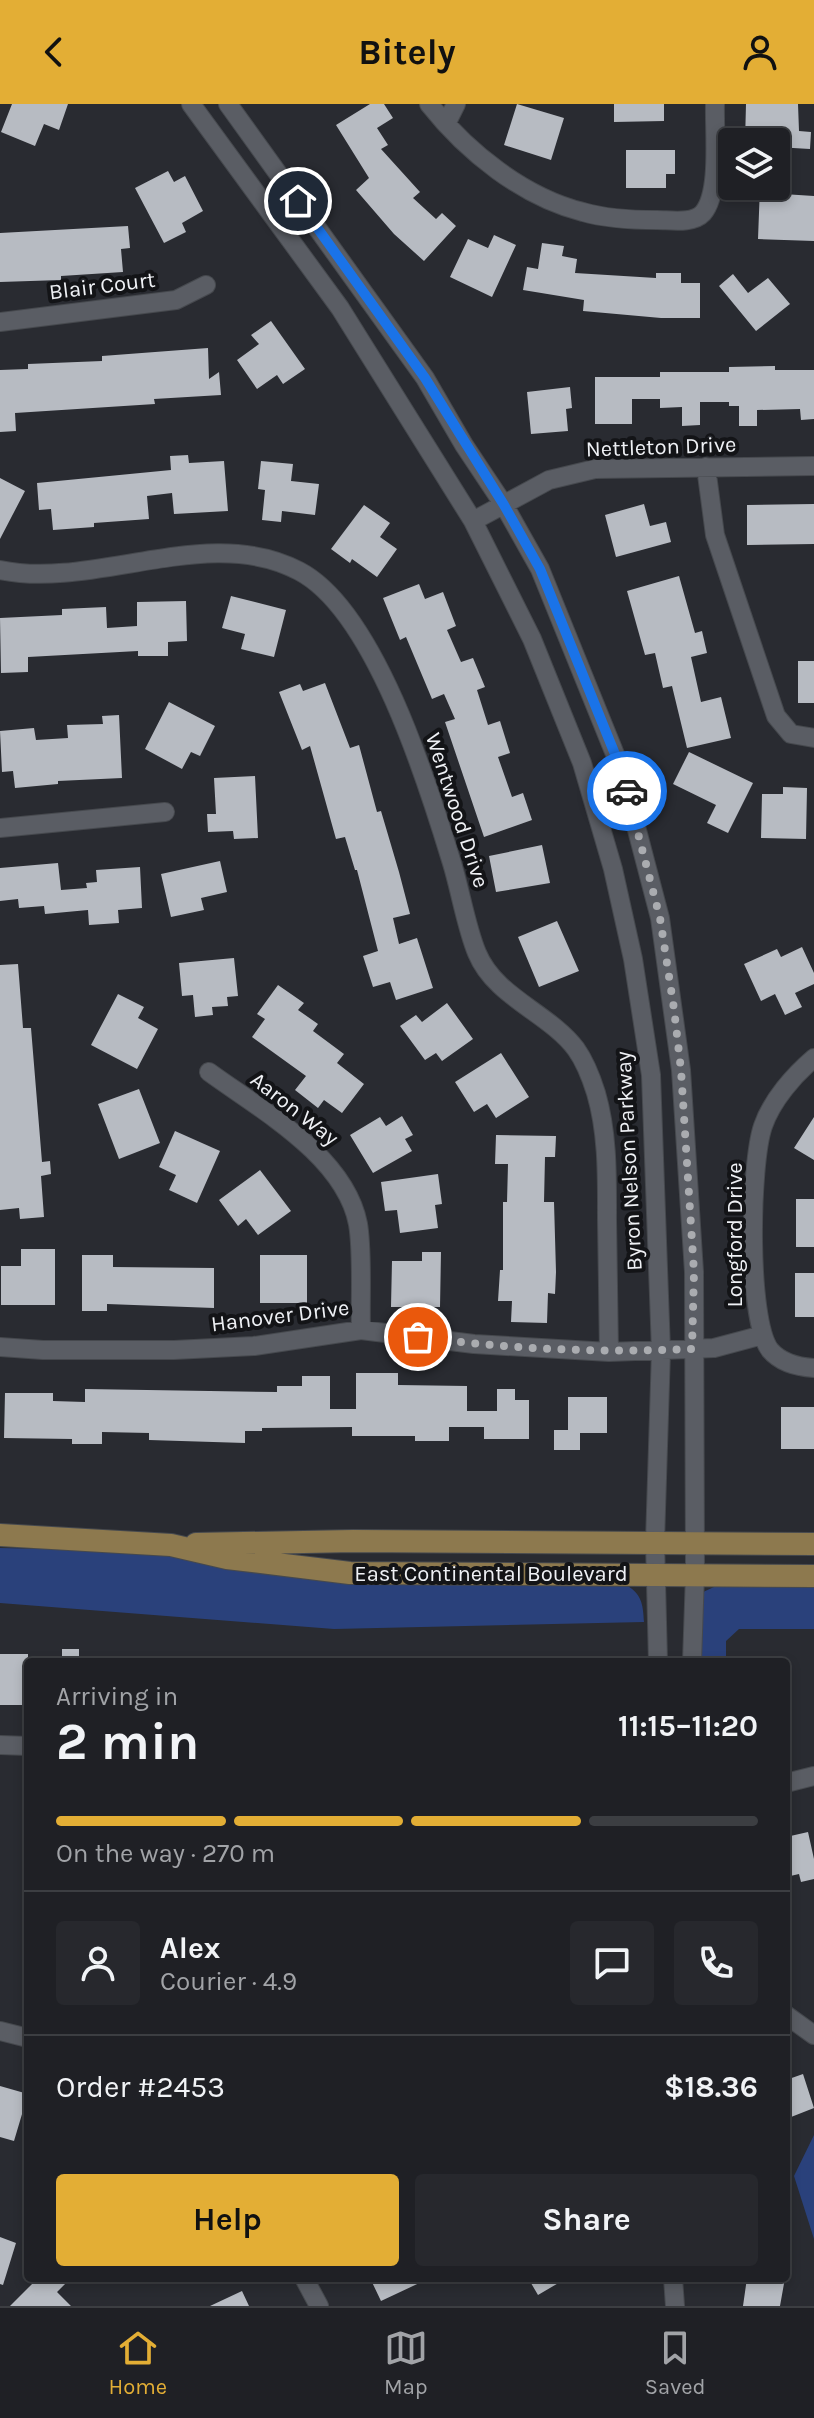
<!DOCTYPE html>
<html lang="en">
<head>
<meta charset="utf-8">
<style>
	:root { --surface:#1f2025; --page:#27282d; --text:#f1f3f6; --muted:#a1a3a7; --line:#3c3e42; --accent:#e3ae35 }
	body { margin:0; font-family:Karla,sans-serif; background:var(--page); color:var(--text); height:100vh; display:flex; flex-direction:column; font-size:30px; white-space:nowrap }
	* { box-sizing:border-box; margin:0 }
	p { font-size:26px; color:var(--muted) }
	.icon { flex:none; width:44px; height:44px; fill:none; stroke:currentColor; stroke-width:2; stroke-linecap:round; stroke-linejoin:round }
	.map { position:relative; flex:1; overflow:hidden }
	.details { position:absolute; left:24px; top:1554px; width:766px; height:624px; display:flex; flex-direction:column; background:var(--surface); border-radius:8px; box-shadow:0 4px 12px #0003,0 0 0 2px var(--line) }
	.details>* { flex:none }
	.fabs { position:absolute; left:718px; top:24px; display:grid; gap:16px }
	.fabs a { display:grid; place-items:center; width:72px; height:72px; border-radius:8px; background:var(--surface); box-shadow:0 4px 12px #0003,0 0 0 2px var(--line); font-size:40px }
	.pin { position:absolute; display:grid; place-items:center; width:68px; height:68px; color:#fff; margin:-34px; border:4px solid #fff; border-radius:50%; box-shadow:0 2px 8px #0007 }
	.courier { position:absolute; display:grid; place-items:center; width:80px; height:80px; margin:-40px; border:6px solid #1a73e8; border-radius:50%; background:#fff; color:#222; box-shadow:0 2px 10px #0007 }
	.summary em { font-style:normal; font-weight:700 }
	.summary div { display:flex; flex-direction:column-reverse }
	.summary { display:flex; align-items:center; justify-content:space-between; height:136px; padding:0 32px }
	h1 { font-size:52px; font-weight:700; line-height:60px }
	.bar { display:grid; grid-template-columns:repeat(4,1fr); gap:12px 8px; align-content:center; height:96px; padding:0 32px }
	.bar i { height:10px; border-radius:6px; background:var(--line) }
	.bar .current { background:var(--accent) }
	.bar p { grid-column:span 4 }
	.line { display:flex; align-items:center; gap:20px; padding:0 32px; border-top:2px solid var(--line) }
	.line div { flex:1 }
	.round { display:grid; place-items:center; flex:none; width:84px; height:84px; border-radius:8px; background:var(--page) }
	.button { display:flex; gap:16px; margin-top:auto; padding:16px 32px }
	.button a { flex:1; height:92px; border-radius:8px; background:var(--accent); color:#111; font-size:32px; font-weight:700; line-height:92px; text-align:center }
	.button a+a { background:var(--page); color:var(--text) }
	header { display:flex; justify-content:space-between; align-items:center; height:104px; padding:0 32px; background:var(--accent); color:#111; font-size:36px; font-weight:700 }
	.menu { display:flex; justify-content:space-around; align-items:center; height:112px; border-top:2px solid var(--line); background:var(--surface); font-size:22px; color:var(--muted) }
	.menu a { display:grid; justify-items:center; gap:4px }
	.menu .current { color:var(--accent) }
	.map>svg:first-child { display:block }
</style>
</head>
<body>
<header><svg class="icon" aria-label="back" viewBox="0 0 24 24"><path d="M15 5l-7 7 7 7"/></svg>Bitely<svg class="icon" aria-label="person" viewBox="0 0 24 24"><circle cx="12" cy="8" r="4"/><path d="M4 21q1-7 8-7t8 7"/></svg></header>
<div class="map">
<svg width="814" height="2202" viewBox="0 0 814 2202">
	<rect width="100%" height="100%" fill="#292b31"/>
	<path fill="#2a417b" d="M 0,1444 L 140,1447 L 268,1468 L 624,1480 C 642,1489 643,1500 644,1518 L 334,1525 L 0,1499 Z
		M 716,1482 L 814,1483 L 814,1525 L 739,1525 L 726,1537 L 726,1558 L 696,1558 L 699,1490 Z
		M 814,2031 L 814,2135 L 794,2072 Z"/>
	<path fill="#b7bbc2" d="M 12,0 L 68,0 L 59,26 L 44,20 L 35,42 L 1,28 Z
		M 370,0 L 384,0 L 393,14 L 377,24 L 388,41 L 381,45 L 420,88 L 413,94 L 436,115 L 442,109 L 456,122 L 424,157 L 394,130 L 356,86 L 369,74 L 336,21 Z
		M 517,0 L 564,14 L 551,56 L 504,41 Z
		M 614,0 L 664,0 L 664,17 L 614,18 Z
		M 746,0 L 798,0 L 799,27 L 811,28 L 810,45 L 776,43 L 776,38 L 745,38 Z
		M 626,46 L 675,46 L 675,70 L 666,70 L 666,84 L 626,84 Z
		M 168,67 L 174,78 L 185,72 L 203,107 L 182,119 L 186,128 L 164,139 L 135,84 Z
		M 760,82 L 783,82 L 783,90 L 814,92 L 814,137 L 758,135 Z
		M 128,122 L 130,144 L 121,145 L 123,168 L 61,172 L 61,176 L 0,178 L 0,129 Z
		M 494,131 L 516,141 L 492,193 L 450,173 L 468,135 L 488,144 Z
		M 542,139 L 564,142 L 562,152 L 577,155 L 575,169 L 656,174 L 656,169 L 681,169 L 681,179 L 700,179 L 700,214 L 661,214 L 583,207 L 584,196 L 523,186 L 527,163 L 538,165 Z
		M 733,170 L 748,189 L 768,174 L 790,200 L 756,227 L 719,182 Z
		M 271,217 L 305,265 L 283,280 L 277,271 L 257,285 L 237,256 L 259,240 L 251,231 Z
		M 208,244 L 209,275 L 219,268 L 221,291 L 154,295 L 155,300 L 15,309 L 16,327 L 0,328 L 0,266 L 28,265 L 28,260 L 102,257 L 102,252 Z
		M 775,262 L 775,266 L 814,266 L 814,315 L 801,316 L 800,305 L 757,306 L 757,322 L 739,322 L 739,302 L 729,302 L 729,298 L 700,298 L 700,321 L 682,322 L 682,303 L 660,304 L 660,295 L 632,295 L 632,320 L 595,320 L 595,273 L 660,273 L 660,268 L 729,268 L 729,263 Z
		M 570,283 L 572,304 L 566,305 L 568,327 L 531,330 L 527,288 Z
		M 188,351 L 189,359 L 224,357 L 228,407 L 174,410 L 172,389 L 147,392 L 149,415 L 94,419 L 94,423 L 53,426 L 51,405 L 39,406 L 37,379 L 171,366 L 170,352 Z
		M 261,357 L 293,360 L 291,377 L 319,380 L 315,411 L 282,407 L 281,418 L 262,416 L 265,386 L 258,385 Z
		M 0,374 L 25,387 L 0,435 Z
		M 644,400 L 650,422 L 666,418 L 671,438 L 616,453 L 605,411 Z
		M 814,400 L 814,440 L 747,441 L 747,401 Z
		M 364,401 L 390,419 L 380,433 L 397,445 L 377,473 L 352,455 L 350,459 L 331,445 Z
		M 679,472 L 695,529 L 702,527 L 707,549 L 691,553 L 701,598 L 721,593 L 731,634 L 687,644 L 672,582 L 663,584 L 655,549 L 645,551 L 627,487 Z
		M 419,480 L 425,495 L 443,488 L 456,522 L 447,526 L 461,558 L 473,554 L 485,583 L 477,586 L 488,621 L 500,617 L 510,649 L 498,653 L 512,693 L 523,689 L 532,716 L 484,733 L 445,618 L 455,615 L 444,590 L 432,595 L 406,533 L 400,536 L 383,494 Z
		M 231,492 L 286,506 L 274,553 L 241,545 L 245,530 L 222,524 Z
		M 186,497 L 187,537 L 168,538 L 168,552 L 138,552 L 138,547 L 28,553 L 28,568 L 1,569 L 0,514 L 62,511 L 62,505 L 106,503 L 107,524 L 137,522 L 137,498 Z
		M 798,557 L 814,557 L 814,599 L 798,599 Z
		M 325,579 L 350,644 L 359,641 L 377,708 L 381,707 L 399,768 L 410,810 L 393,814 L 399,840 L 417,834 L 433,884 L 396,896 L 390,878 L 373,883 L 363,852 L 378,847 L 357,766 L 355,766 L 345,733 L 336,735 L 310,642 L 302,646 L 279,588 L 300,580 L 303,587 Z
		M 169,598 L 215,622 L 200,652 L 191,648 L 182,665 L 145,645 Z
		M 119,611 L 122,674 L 58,677 L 58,680 L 15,684 L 13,667 L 2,668 L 0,627 L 34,624 L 36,636 L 68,634 L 67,621 L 103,620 L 102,612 Z
		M 689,648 L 753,679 L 728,729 L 707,719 L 716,701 L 673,680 Z
		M 255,672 L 258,734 L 234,735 L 233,727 L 208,728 L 207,710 L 216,710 L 214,674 Z
		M 783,683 L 807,684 L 806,735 L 761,734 L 762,690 L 783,690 Z
		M 542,741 L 550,779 L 496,788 L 489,752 Z
		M 220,757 L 227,788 L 201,794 L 204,806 L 171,813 L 161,770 Z
		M 58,759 L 61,786 L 87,784 L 86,779 L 97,778 L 96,766 L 140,763 L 142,804 L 118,806 L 119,819 L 89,821 L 88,806 L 45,810 L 44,802 L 19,804 L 18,795 L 0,797 L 0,764 Z
		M 557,817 L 579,867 L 539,883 L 518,833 Z
		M 802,843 L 814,869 L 814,880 L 795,889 L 802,903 L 785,911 L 775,890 L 761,897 L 744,860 L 777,845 L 781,853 Z
		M 234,854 L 238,892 L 227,893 L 228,902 L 212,903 L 213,911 L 195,913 L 193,891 L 182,892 L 179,859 Z
		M 18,860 L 23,924 L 31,924 L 42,1058 L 50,1057 L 51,1070 L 41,1072 L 44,1113 L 20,1115 L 19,1104 L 0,1106 L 0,861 Z
		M 278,881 L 304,899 L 298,906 L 318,920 L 313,927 L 344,950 L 337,959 L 364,980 L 342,1009 L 324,996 L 318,1004 L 295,986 L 306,972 L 252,933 L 265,915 L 257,910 Z
		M 118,890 L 144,903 L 138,914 L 158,925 L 137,965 L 91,941 Z
		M 447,899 L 473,935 L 442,957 L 436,949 L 425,956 L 400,922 L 416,911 L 422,918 Z
		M 501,949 L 529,993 L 496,1014 L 487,1000 L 474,1008 L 455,978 Z
		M 139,985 L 160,1039 L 119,1055 L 98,1000 Z
		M 402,1012 L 413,1031 L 405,1035 L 412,1047 L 373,1069 L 350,1031 L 380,1013 L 386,1022 Z
		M 814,1013 L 814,1056 L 794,1044 Z
		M 175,1027 L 220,1047 L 197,1099 L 169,1086 L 176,1071 L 159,1063 Z
		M 496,1031 L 556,1032 L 555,1053 L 545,1053 L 544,1098 L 554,1098 L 556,1168 L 555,1190 L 548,1189 L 547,1219 L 511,1218 L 512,1197 L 498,1197 L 500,1166 L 503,1166 L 503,1098 L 507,1098 L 508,1060 L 495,1060 Z
		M 260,1066 L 291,1107 L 258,1131 L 246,1115 L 238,1122 L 219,1096 Z
		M 438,1070 L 442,1100 L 435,1101 L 438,1124 L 400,1129 L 397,1106 L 385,1107 L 381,1078 Z
		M 796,1095 L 814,1095 L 814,1143 L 796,1143 Z
		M 21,1145 L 55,1145 L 55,1201 L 1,1201 L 1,1162 L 21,1162 Z
		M 422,1148 L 441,1148 L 440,1203 L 391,1203 L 392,1157 L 422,1157 Z
		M 82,1151 L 113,1151 L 113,1163 L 214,1164 L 214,1204 L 107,1200 L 107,1207 L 82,1207 Z
		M 260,1151 L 307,1151 L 307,1199 L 260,1199 Z
		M 795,1169 L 814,1169 L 814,1213 L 795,1213 Z
		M 356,1269 L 398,1269 L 398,1281 L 467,1282 L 467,1307 L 497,1307 L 497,1285 L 515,1285 L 515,1296 L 529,1296 L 529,1335 L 484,1335 L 484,1323 L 449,1323 L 449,1337 L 415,1337 L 415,1332 L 352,1332 L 352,1323 L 262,1324 L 262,1327 L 245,1327 L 245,1339 L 149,1336 L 149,1329 L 102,1328 L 102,1340 L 72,1340 L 72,1335 L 4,1334 L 5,1289 L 53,1289 L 53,1297 L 85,1298 L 85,1285 L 277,1288 L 277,1282 L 302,1282 L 302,1272 L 330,1272 L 330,1305 L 356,1305 Z
		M 568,1293 L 607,1293 L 607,1329 L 580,1329 L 580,1346 L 554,1346 L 554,1326 L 568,1326 Z
		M 781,1303 L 814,1303 L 814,1345 L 781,1345 Z
		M 62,1545 L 79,1545 L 79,1558 L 62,1558 Z
		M 0,1550 L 28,1550 L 28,1601 L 0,1601 Z
		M 808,1728 L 814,1755 L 814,1775 L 801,1778 L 799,1770 L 786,1773 L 786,1733 Z
		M 803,1970 L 814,2004 L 786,2015 L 786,1976 Z
		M 0,1982 L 28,1990 L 14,2037 L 0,2033 Z
		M 0,2133 L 16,2139 L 3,2181 L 0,2180 Z
		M 38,2174 L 71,2174 L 57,2188 L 71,2202 L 10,2202 Z
		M 370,2174 L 430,2174 L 381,2197 Z
		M 528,2174 L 567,2174 L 538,2191 Z
		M 747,2174 L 785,2174 L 780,2202 L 743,2202 Z
		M 242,2187 L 249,2202 L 210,2202 Z"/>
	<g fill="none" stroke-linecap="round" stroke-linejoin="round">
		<defs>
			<path id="minor" d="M 191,0 L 340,204 L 473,417 L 532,535 L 582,659 L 613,765 L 633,855 L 651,971 L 661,1247 L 655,1438 L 658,1558
				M 228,0 L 425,274 L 464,341 L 504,401 L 540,465 L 621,665 L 660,814 L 681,966 L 694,1168 L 695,1470 L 692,1558
				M 429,0 C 467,48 523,93 583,108 C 607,115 632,116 657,116 C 671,116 693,120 703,109 C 721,88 714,27 715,0
				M 446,20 L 456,0
				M 0,218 L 176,196 L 206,181
				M 706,363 L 715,431 L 776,612 L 791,630 L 814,634
				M 473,417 L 549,376 L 595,365 L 814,362
				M 0,466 C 95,486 209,419 299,467 C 374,506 427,677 451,756 C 460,784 466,823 477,849 C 495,893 549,909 576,945 C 586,959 591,973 596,989 C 608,1030 607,1073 607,1115 C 608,1160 608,1204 609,1248
				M 0,724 L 165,708
				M 814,954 C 794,971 772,996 763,1022 C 750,1059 747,1216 770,1246 C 781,1259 798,1263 814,1264
				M 209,968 C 261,1006 345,1052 358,1120 C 363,1149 360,1195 361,1226
				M 0,1243 L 43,1246 L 174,1246 L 254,1242 L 361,1226 L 474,1240 L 609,1248 L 714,1244 L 763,1231
				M 0,1641 L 28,1642
				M 786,1679 L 814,1672
				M 786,1911 L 814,1931
				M 0,1927 L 28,1934
				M 304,2174 L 319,2202
				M 673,2174 L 675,2202"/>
			<path id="major" d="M 0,1431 L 171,1441 L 227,1454 L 350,1469 L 814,1472
				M 196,1440 L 353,1437 L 814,1440"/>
		</defs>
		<use href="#minor" stroke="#46494e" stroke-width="20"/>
		<use href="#major" stroke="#46494e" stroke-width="24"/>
		<use href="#minor" stroke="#5a5d64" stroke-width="18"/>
		<use href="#major" stroke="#8d794e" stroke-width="22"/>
	</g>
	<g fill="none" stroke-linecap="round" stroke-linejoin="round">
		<path stroke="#aaacb0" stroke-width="8" stroke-dasharray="0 14.4" d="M 418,1233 C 509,1245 600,1249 692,1245 L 694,1168 L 681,966 L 674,905 L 660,814 L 627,687"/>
		<path stroke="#1a73e8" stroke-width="10" d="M 298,97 L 425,274 L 504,401 L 540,465 L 621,665 L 627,687"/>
	</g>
	<g text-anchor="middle" stroke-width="8" stroke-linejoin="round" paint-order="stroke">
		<g font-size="22" fill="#eff1f5" stroke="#131417">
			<text transform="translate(102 181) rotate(-7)" y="8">Blair Court</text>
			<text transform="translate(661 342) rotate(-2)" y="8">Nettleton Drive</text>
			<text transform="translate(458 706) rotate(72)" y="8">Wentwood Drive</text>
			<text transform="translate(295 1004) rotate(38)" y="8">Aaron Way</text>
			<text transform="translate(628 1057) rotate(-93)" y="8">Byron Nelson Parkway</text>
			<text transform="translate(734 1131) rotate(-90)" y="8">Longford Drive</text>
			<text transform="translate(280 1211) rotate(-7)" y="8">Hanover Drive</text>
			<text x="491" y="1477">East Continental Boulevard</text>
		</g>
	</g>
</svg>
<div class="fabs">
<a><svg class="icon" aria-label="layers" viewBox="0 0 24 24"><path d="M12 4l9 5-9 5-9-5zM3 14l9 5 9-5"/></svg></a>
</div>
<div class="pin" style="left:418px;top:1233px;background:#ea580c"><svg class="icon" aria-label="bag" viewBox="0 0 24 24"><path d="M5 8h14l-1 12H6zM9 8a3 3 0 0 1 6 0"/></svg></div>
<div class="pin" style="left:298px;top:97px;background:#1f2937"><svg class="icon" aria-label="home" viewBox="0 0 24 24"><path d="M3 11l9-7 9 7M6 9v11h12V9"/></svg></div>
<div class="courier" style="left:627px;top:687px"><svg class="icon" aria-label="car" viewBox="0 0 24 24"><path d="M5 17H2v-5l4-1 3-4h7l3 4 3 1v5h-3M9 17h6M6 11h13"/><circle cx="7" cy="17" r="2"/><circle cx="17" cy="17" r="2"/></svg></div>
<section class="details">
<div class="summary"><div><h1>2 min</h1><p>Arriving in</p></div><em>11:15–11:20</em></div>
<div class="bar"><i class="current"></i><i class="current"></i><i class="current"></i><i></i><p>On the way · 270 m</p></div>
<div class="line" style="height:144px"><a class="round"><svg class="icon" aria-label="person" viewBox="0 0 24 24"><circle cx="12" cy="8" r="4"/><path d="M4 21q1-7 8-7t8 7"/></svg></a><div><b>Alex</b><p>Courier · 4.9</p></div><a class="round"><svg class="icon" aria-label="chat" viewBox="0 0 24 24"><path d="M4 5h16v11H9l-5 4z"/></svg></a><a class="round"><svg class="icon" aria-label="phone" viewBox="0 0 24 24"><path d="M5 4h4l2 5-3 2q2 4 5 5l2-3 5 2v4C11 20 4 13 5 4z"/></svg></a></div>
<div class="line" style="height:104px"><div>Order #2453</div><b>$18.36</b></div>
<div class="button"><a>Help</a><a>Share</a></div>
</section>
</div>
<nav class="menu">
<a class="current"><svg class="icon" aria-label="home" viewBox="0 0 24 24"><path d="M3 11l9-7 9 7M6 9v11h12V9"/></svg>Home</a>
<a><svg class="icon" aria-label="map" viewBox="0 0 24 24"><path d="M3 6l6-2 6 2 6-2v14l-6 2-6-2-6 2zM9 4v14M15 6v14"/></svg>Map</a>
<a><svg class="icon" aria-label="saved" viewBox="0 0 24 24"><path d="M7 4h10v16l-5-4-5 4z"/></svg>Saved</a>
</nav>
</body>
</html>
